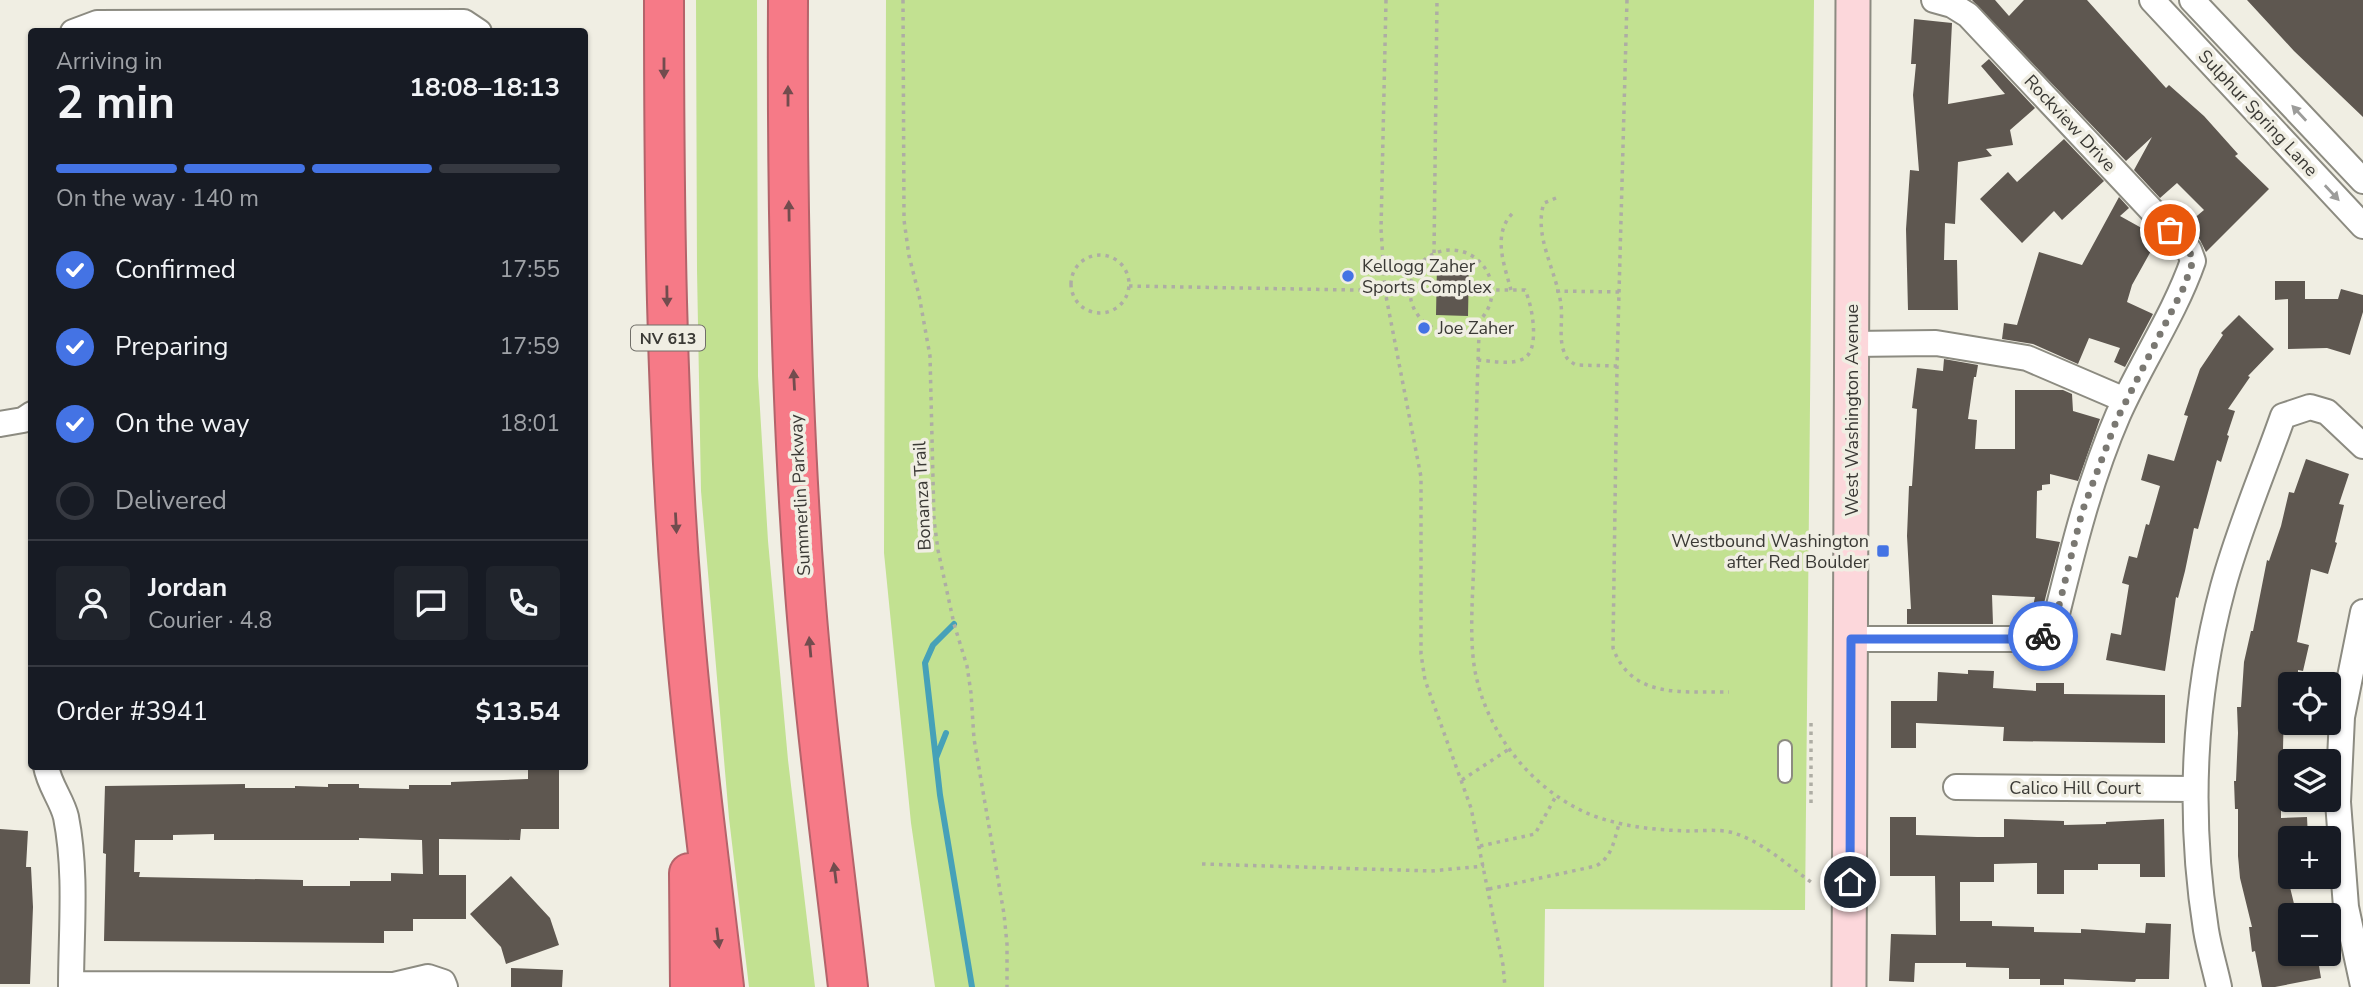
<!DOCTYPE html>
<html lang="en">
<head>
<meta charset="utf-8">
<style>
	:root { --surface:#171b24; --page:#20242c; --text:#f1f3f6; --muted:#9ea1a6; --line:#363941; --accent:#4473e4 }
	body { margin:0; font-family:"Nunito Sans",sans-serif; background:var(--page); color:var(--text); height:100vh; display:flex; flex-direction:column; font-size:26px; white-space:nowrap }
	* { box-sizing:border-box; margin:0 }
	p { font-size:23px; color:var(--muted) }
	.icon { flex:none; width:38px; height:38px; fill:none; stroke:currentColor; stroke-width:2; stroke-linecap:round; stroke-linejoin:round }
	.map { position:relative; flex:1; overflow:hidden }
	.side { position:absolute; left:28px; top:28px; width:560px; height:742px; display:flex; flex-direction:column; background:var(--surface); border-radius:7px; box-shadow:0 2px 5px #0004 }
	.side>* { flex:none }
	.fabs { position:absolute; left:2278px; top:672px; display:grid; gap:14px }
	.fabs a { display:grid; place-items:center; width:63px; height:63px; border-radius:7px; background:var(--surface); box-shadow:0 2px 5px #0004; font-size:35px }
	.pin { position:absolute; display:grid; place-items:center; width:60px; height:60px; color:#fff; margin:-30px; border:4px solid #fff; border-radius:50%; box-shadow:0 2px 7px #0007 }
	.courier { position:absolute; display:grid; place-items:center; width:70px; height:70px; margin:-35px; border:5px solid #4473e4; border-radius:50%; background:#fff; color:#222; box-shadow:0 2px 9px #0007 }
	.overview em { font-style:normal; font-weight:700 }
	.overview div { display:flex; flex-direction:column-reverse }
	.overview { display:flex; align-items:center; justify-content:space-between; height:119px; padding:0 28px }
	h1 { font-size:46px; font-weight:700; line-height:52px }
	.bar { display:grid; grid-template-columns:repeat(4,1fr); gap:10px 7px; align-content:center; height:84px; padding:0 28px }
	.bar i { height:9px; border-radius:5px; background:var(--line) }
	.bar .selected { background:var(--accent) }
	.bar p { grid-column:span 4 }
	.line { display:flex; align-items:center; gap:18px; padding:0 28px; border-top:2px solid var(--line) }
	.line div { flex:1 }
	.round { display:grid; place-items:center; flex:none; width:74px; height:74px; border-radius:7px; background:var(--page) }
	ol { padding:0 28px; list-style:none }
	li { display:flex; align-items:center; gap:21px; height:77px }
	li p { margin-inline-start:auto }
	li .icon { padding:7px; border-radius:50%; background:var(--accent); color:#fff; stroke-width:4 }
	li:last-child { color:var(--muted) }
	li i { width:38px; height:38px; border:4px solid var(--line); border-radius:50% }
	.map>svg:first-child { display:block }
</style>
</head>
<body>
<div class="map">
<svg width="2363" height="987" viewBox="0 0 2363 987">
	<rect width="100%" height="100%" fill="#f0eee3"/>
	<path fill="#c2e191" d="M 696,0 L 757,0 L 758,376 L 768,541 L 788,760 L 815,987 L 749,987 L 729,818 L 701,491 L 697,270 Z
		M 886,0 L 1814,0 L 1805,910 L 1545,909 L 1544,987 L 935,987 L 911,823 L 884,553 Z"/>
	<g fill="none" stroke-linecap="round" stroke-linejoin="round">
		<path stroke="#46a1b8" stroke-width="6" d="M 954,624 L 933,645 L 925,663 L 940,795 L 972,987
			M 936,758 L 946,733"/>
	</g>
	<path fill="#5e5750" fill-rule="evenodd" d="M 1972,0 L 1995,0 L 2009,16 L 2024,0 L 2087,0 L 2166,88 L 2169,85 L 2204,116 L 2238,154 L 2235,156 L 2269,189 L 2206,252 L 2200,240 L 2186,225 L 2204,210 L 2177,183 L 2160,198 L 2134,170 L 2152,137 L 2126,161 Z
		M 2247,0 L 2363,0 L 2363,117 L 2294,51 Z
		M 1914,19 L 1952,23 L 1948,104 L 2005,94 L 1981,66 L 1989,59 L 2035,108 L 2010,130 L 2013,145 L 1986,149 L 1992,156 L 1958,162 L 1955,224 L 1945,223 L 1944,260 L 1957,260 L 1958,310 L 1908,310 L 1906,229 L 1910,170 L 1919,171 L 1913,95 L 1916,64 L 1911,64 Z
		M 2064,139 L 2104,181 L 2062,220 L 2054,211 L 2022,243 L 1980,199 L 2008,172 L 2017,182 Z
		M 2119,197 L 2129,208 L 2120,216 L 2156,236 L 2156,242 L 2132,285 L 2127,302 L 2153,314 L 2125,367 L 2114,362 L 2120,348 L 2089,338 L 2078,364 L 2033,344 L 2002,339 L 2004,323 L 2017,325 L 2039,252 L 2082,265 Z
		M 1437,264 L 1469,264 L 1468,316 L 1436,315 Z
		M 2275,281 L 2305,281 L 2305,299 L 2338,299 L 2341,289 L 2363,295 L 2363,312 L 2350,355 L 2327,348 L 2288,349 L 2288,299 L 2275,300 Z
		M 2239,315 L 2274,349 L 2248,376 L 2250,377 L 2228,409 L 2235,411 L 2227,435 L 2229,436 L 2221,462 L 2217,460 L 2198,529 L 2194,528 L 2185,571 L 2178,598 L 2176,597 L 2165,671 L 2106,660 L 2111,633 L 2121,635 L 2129,585 L 2122,583 L 2129,556 L 2137,558 L 2146,524 L 2149,525 L 2160,486 L 2141,480 L 2148,454 L 2174,461 L 2188,416 L 2184,415 L 2200,369 L 2223,335 L 2221,333 Z
		M 1944,359 L 1978,365 L 1976,377 L 1974,377 L 1968,419 L 1977,420 L 1975,449 L 2015,449 L 2015,390 L 2063,390 L 2072,394 L 2073,411 L 2100,419 L 2078,481 L 2050,474 L 2050,484 L 2042,485 L 2042,490 L 2037,491 L 2036,538 L 2060,542 L 2043,607 L 2033,606 L 2035,597 L 1992,595 L 1993,624 L 1907,624 L 1907,609 L 1911,609 L 1907,536 L 1909,486 L 1912,486 L 1917,409 L 1912,408 L 1917,368 L 1943,371 Z
		M 2306,459 L 2349,474 L 2339,504 L 2344,505 L 2335,542 L 2337,543 L 2328,574 L 2311,569 L 2297,642 L 2309,645 L 2303,671 L 2298,670 L 2298,684 L 2291,684 L 2291,705 L 2284,704 L 2283,749 L 2291,749 L 2291,778 L 2281,777 L 2281,818 L 2307,817 L 2308,838 L 2291,838 L 2291,878 L 2288,879 L 2296,912 L 2291,913 L 2291,954 L 2317,954 L 2321,978 L 2275,987 L 2262,987 L 2255,951 L 2252,952 L 2249,927 L 2252,927 L 2240,878 L 2238,856 L 2238,809 L 2235,809 L 2234,781 L 2236,781 L 2238,733 L 2237,707 L 2241,707 L 2244,662 L 2251,631 L 2253,631 L 2267,560 L 2269,561 L 2281,526 L 2289,492 L 2294,493 Z
		M 1968,670 L 1994,671 L 1993,688 L 2036,691 L 2036,683 L 2064,683 L 2064,694 L 2165,695 L 2165,743 L 2003,741 L 2004,727 L 1916,723 L 1916,748 L 1891,748 L 1891,701 L 1937,701 L 1938,672 L 1968,674 Z
		M 528,766 L 559,766 L 559,829 L 521,829 L 520,840 L 439,839 L 439,875 L 466,875 L 466,919 L 413,919 L 413,931 L 384,931 L 384,943 L 104,941 L 106,854 L 103,853 L 105,786 L 245,784 L 245,788 L 295,788 L 295,786 L 328,787 L 328,784 L 359,784 L 359,788 L 409,789 L 409,785 L 451,785 L 451,782 L 528,779 ZM 214,834 L 214,840 L 359,840 L 359,838 L 422,840 L 423,874 L 391,873 L 391,881 L 350,881 L 350,886 L 303,886 L 303,880 L 139,877 L 140,872 L 134,872 L 135,840 L 173,840 L 173,835 Z
		M 1890,817 L 1916,817 L 1916,835 L 1977,837 L 2004,837 L 2004,819 L 2064,821 L 2064,825 L 2106,824 L 2106,822 L 2164,819 L 2165,877 L 2140,877 L 2140,864 L 2098,864 L 2098,870 L 2064,870 L 2064,894 L 2037,894 L 2037,863 L 1994,864 L 1994,882 L 1960,882 L 1960,921 L 1992,921 L 1992,926 L 2034,927 L 2034,932 L 2081,933 L 2081,929 L 2145,933 L 2146,923 L 2171,924 L 2169,979 L 2136,979 L 2135,982 L 2064,979 L 2064,985 L 2040,985 L 2040,979 L 2009,979 L 2009,968 L 1966,967 L 1966,963 L 1915,963 L 1914,982 L 1889,981 L 1891,934 L 1936,935 L 1935,876 L 1890,876 Z
		M 0,829 L 28,831 L 26,867 L 31,867 L 33,907 L 30,984 L 0,984 Z
		M 511,876 L 550,918 L 559,945 L 506,964 L 501,947 L 470,914 Z
		M 511,968 L 563,970 L 562,987 L 511,987 Z"/>
	<g fill="none" stroke-linecap="round" stroke-linejoin="round">
		<defs>
			<path id="lane" d="M 1785,776 L 1785,747"/>
			<path id="street" d="M 2152,0 L 2363,226
				M 2192,0 L 2363,181
				M 73,32 L 97,23 L 464,22 L 479,32
				M 1852,344 L 1936,343 L 2027,358 L 2125,400
				M 0,424 L 23,420 L 32,414
				M 2363,612 L 2342,717 L 2338,802 L 2346,907 L 2363,986
				M 1851,639 L 2031,639 L 2043,636 L 2053,630 C 2071,557 2088,484 2118,415 C 2141,363 2174,315 2193,261 L 2189,250 L 1968,15 L 1952,5 L 1934,0
				M 46,766 C 49,785 62,800 66,817 C 77,873 71,931 71,987
				M 1956,787 L 2195,789
				M 71,984 L 394,985 L 428,977 L 443,982 L 445,987
				M 2219,987 C 2215,968 2209,949 2206,930 C 2188,816 2193,698 2223,587 C 2239,528 2263,473 2283,416 L 2310,407 L 2327,412 L 2363,446"/>
			<path id="secondary" d="M 1849,987 L 1853,0"/>
			<path id="highway" d="M 664,0 C 664,201 666,403 682,603 C 692,731 709,859 724,987
				M 788,0 C 787,198 790,395 805,592 C 815,724 833,856 848,987
				M 689,873 L 690,987"/>
		</defs>
		<use href="#lane" stroke="#8c8b81" stroke-width="16"/>
		<use href="#street" stroke="#8c8b81" stroke-width="28"/>
		<use href="#secondary" stroke="#8c8b81" stroke-width="37"/>
		<use href="#highway" stroke="#b4636a" stroke-width="42"/>
		<path stroke="#aeada4" stroke-width="3.5" stroke-dasharray="3.5 5" stroke-linecap="butt" d="M 903,0 L 904,220 L 909,256 L 919,295 L 930,356 L 934,520 L 938,550 L 954,624 L 967,666 L 971,693 L 974,739 L 1004,914 L 1007,944 L 1007,987
			M 1386,0 L 1381,229 L 1385,291 L 1421,477 L 1421,654 L 1425,680 L 1471,808 L 1503,965 L 1505,987
			M 1627,0 L 1617,366 L 1613,648 C 1632,700 1684,691 1729,692
			M 1556,198 L 1544,203 C 1533,236 1557,272 1561,305 C 1563,320 1558,340 1565,354 C 1567,360 1571,362 1576,365 L 1617,366
			M1410 291a41 41 0 1 1 82 0a41 41 0 1 1-82 0Z
			M 1434,253 L 1437,0
			M1071 284a29 29 0 1 1 58 0a29 29 0 1 1-58 0Z
			M 1129,286 L 1410,291
			M 1511,290 C 1504,264 1491,232 1515,211
			M 1556,291 L 1620,292
			M 1477,323 L 1479,335 C 1476,409 1475,484 1474,558 C 1473,594 1468,646 1477,680 C 1491,739 1537,794 1594,816 C 1625,827 1655,830 1688,831 C 1701,831 1717,829 1730,832 C 1761,840 1786,864 1811,882
			M 1478,360 C 1491,361 1511,365 1523,359 C 1541,351 1532,304 1525,290 L 1493,290
			M 1462,780 L 1509,749
			M 1811,803 L 1811,719
			M 1480,846 L 1535,834 L 1556,796
			M 1202,864 L 1431,871 L 1484,866
			M 1489,889 L 1596,866 C 1612,857 1614,841 1619,824"/>
		<use href="#lane" stroke="#fff" stroke-width="12"/>
		<use href="#street" stroke="#fff" stroke-width="24"/>
		<use href="#secondary" stroke="#fcd7db" stroke-width="33"/>
		<use href="#highway" stroke="#f67a87" stroke-width="38"/>
	</g>
	<defs><path id="oneway-solid" d="M-6-.8H1V-3.2L6.5 0L1 3.2V.8H-6Z" transform="scale(1.75)"/></defs>
	<g fill="#724c4e">
		<use href="#oneway-solid" transform="translate(664 68) rotate(90)"/>
		<use href="#oneway-solid" transform="translate(788 96) rotate(-90)"/>
		<use href="#oneway-solid" transform="translate(789 211) rotate(-91)"/>
		<use href="#oneway-solid" transform="translate(667 296) rotate(89)"/>
		<use href="#oneway-solid" transform="translate(794 380) rotate(-93)"/>
		<use href="#oneway-solid" transform="translate(676 523) rotate(87)"/>
		<use href="#oneway-solid" transform="translate(810 647) rotate(-95)"/>
		<use href="#oneway-solid" transform="translate(835 873) rotate(-97)"/>
		<use href="#oneway-solid" transform="translate(718 938) rotate(83)"/>
	</g>
	<g fill="#9c9c9a">
		<use href="#oneway-solid" transform="translate(2299 113) rotate(-133)"/>
		<use href="#oneway-solid" transform="translate(2332 193) rotate(47)"/>
	</g>
	<g fill="none" stroke-linecap="round" stroke-linejoin="round">
		<path stroke="#7a7872" stroke-width="7" stroke-dasharray="0 12.6" d="M 2043,636 L 2053,630 L 2082,512 L 2117,419 L 2184,287 L 2193,261 L 2189,250 L 2170,230"/>
		<path stroke="#4473e4" stroke-width="9" d="M 1850,882 L 1851,639 L 2031,639 L 2043,636"/>
	</g>
	<g fill="#4473e4" stroke="#f0eee3" stroke-width="2.5">
		<circle cx="1348" cy="276" r="7"/>
		<circle cx="1424" cy="328" r="7"/>
		<rect x="1876" y="544" width="14" height="14" rx="3.5"/>
	</g>
	<g text-anchor="middle" stroke-width="7" stroke-linejoin="round" paint-order="stroke">
		<rect fill="#f0eee3" stroke="#716f69" stroke-width="2" x="631" y="325.5" width="74" height="25" rx="5"/>
		<g font-size="16" font-weight="bold" fill="#3a3935">
			<text x="668" y="344">NV 613</text>
		</g>
		<g font-size="18" fill="#3a3935" stroke="#f0eee3">
			<text transform="translate(2258 113) rotate(47)" y="6">Sulphur Spring Lane</text>
			<text transform="translate(2070 123) rotate(47)" y="6">Rockview Drive</text>
			<text transform="translate(1852 410) rotate(-90)" y="6">West Washington Avenue</text>
			<text transform="translate(800 495) rotate(-93)" y="6">Summerlin Parkway</text>
			<text transform="translate(922 496) rotate(-93)" y="6">Bonanza Trail</text>
			<text x="2075" y="794">Calico Hill Court</text>
		</g>
		<g font-size="18" fill="#3a3935" stroke="#f0eee3" text-anchor="start">
			<text x="1362" y="272">Kellogg Zaher<tspan x="1362" dy="21">Sports Complex</tspan></text>
			<text x="1438" y="334">Joe Zaher</text>
			<text x="1869" y="547" text-anchor="end">Westbound Washington<tspan x="1869" dy="21">after Red Boulder</tspan></text>
		</g>
	</g>
</svg>
<div class="fabs">
<a><svg class="icon" aria-label="locate" viewBox="0 0 24 24"><circle cx="12" cy="12" r="6"/><path d="M12 2v4M12 18v4M2 12h4M18 12h4"/></svg></a>
<a><svg class="icon" aria-label="layers" viewBox="0 0 24 24"><path d="M12 4l9 5-9 5-9-5zM3 14l9 5 9-5"/></svg></a>
<a>+</a>
<a>−</a>
</div>
<div class="pin" style="left:2170px;top:230px;background:#ea580c"><svg class="icon" aria-label="bag" viewBox="0 0 24 24"><path d="M5 8h14l-1 12H6zM9 8a3 3 0 0 1 6 0"/></svg></div>
<div class="pin" style="left:1850px;top:882px;background:#1f2937"><svg class="icon" aria-label="home" viewBox="0 0 24 24"><path d="M3 11l9-7 9 7M6 9v11h12V9"/></svg></div>
<div class="courier" style="left:2043px;top:636px"><svg class="icon" aria-label="bike" viewBox="0 0 24 24"><circle cx="6" cy="16" r="4"/><circle cx="18" cy="16" r="4"/><path d="M6 16l4-8h5l3 8M10 8l3 8H6M13 5h3"/></svg></div>
<section class="side">
<div class="overview"><div><h1>2 min</h1><p>Arriving in</p></div><em>18:08–18:13</em></div>
<div class="bar"><i class="selected"></i><i class="selected"></i><i class="selected"></i><i></i><p>On the way · 140 m</p></div>
<ol>
<li><svg class="icon" aria-label="check" viewBox="0 0 24 24"><path d="M5 12l5 5 9-10"/></svg>Confirmed<p>17:55</p></li>
<li><svg class="icon" aria-label="check" viewBox="0 0 24 24"><path d="M5 12l5 5 9-10"/></svg>Preparing<p>17:59</p></li>
<li><svg class="icon" aria-label="check" viewBox="0 0 24 24"><path d="M5 12l5 5 9-10"/></svg>On the way<p>18:01</p></li>
<li><i></i>Delivered</li>
</ol>
<div class="line" style="height:126px"><a class="round"><svg class="icon" aria-label="person" viewBox="0 0 24 24"><circle cx="12" cy="8" r="4"/><path d="M4 21q1-7 8-7t8 7"/></svg></a><div><b>Jordan</b><p>Courier · 4.8</p></div><a class="round"><svg class="icon" aria-label="chat" viewBox="0 0 24 24"><path d="M4 5h16v11H9l-5 4z"/></svg></a><a class="round"><svg class="icon" aria-label="phone" viewBox="0 0 24 24"><path d="M5 4h4l2 5-3 2q2 4 5 5l2-3 5 2v4C11 20 4 13 5 4z"/></svg></a></div>
<div class="line" style="height:91px"><div>Order #3941</div><b>$13.54</b></div>
</section>
</div>
</body>
</html>
